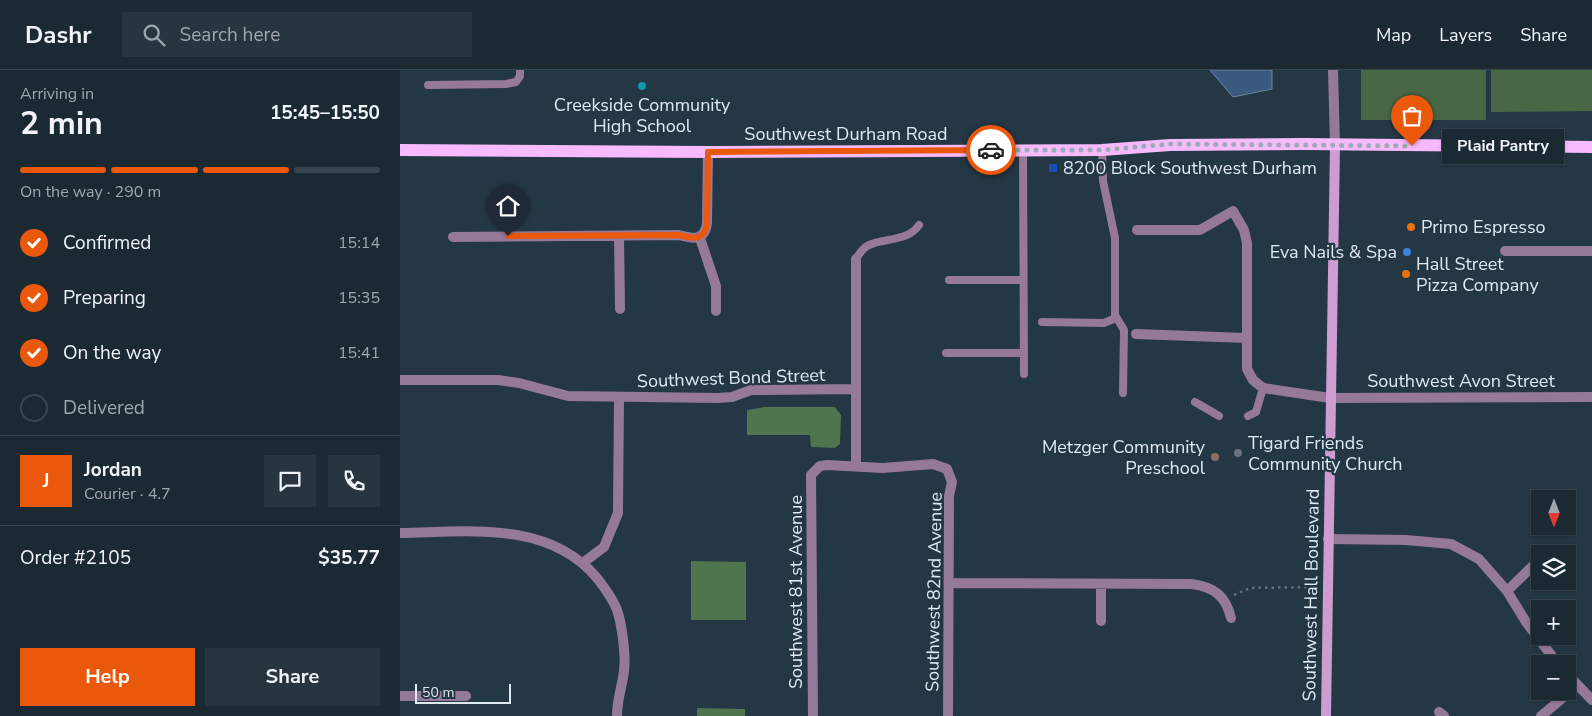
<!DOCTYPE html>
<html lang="en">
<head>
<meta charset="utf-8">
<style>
	:root { --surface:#1b2933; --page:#28353f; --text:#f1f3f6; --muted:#a0a6ac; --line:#39454e; --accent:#ea580c }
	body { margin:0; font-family:"Nunito Sans",sans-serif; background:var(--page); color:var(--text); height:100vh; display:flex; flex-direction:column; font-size:19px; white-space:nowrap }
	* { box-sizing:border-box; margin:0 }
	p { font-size:16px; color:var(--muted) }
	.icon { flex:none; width:28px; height:28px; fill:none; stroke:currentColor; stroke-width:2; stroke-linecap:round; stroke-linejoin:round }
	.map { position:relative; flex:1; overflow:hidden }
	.panel { display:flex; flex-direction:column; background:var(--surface); width:400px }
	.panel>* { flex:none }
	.needle { width:32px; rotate:180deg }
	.tools { position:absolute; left:1131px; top:420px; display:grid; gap:10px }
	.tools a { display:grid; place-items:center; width:45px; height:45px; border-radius:0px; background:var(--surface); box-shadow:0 1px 4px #0004,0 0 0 1px var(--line); font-size:25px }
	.scale { position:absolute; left:15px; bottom:12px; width:96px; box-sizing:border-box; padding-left:5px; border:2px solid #dee9f2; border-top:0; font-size:14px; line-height:18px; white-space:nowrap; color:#dee9f2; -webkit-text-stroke:4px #243744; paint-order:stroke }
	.pin { position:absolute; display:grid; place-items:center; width:42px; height:42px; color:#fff; margin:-51px -21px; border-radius:50% 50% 50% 0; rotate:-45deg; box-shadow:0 0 5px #0007 }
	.pin .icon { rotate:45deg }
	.courier { position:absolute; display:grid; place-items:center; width:50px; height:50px; margin:-25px; border:4px solid #ea580c; border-radius:50%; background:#fff; color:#222; box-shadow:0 1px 6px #0007 }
	.bubble { position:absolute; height:35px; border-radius:0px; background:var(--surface); box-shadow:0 1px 4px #0004,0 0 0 1px var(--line); font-size:16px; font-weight:700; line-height:35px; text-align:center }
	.headline em { font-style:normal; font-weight:700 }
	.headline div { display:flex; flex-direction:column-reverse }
	.headline { display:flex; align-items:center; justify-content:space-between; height:85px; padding:0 20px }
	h1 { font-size:32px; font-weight:700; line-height:38px }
	.bar { display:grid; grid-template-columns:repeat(4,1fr); gap:8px 5px; align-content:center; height:60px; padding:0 20px }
	.bar i { height:6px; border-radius:4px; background:var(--line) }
	.bar .current { background:var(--accent) }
	.bar p { grid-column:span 4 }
	.line { display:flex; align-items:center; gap:12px; padding:0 20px; border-top:1px solid var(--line) }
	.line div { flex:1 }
	.round { display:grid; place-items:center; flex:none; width:52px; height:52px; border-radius:0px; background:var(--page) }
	ol { padding:0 20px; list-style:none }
	li { display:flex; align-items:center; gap:15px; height:55px }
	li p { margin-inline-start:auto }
	li .icon { padding:5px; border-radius:50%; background:var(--accent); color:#fff; stroke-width:4 }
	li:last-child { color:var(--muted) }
	li i { width:28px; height:28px; border:2px solid var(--line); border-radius:50% }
	.button { display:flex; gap:10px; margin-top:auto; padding:10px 20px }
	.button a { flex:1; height:58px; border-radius:0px; background:var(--accent); color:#fff; font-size:20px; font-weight:700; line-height:58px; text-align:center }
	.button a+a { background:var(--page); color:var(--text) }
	header { display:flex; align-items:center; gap:30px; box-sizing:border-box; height:70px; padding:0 25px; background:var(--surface); border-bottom:1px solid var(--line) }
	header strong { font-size:24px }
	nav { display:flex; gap:28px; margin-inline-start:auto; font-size:18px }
	.search { width:350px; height:45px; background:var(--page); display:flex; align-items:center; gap:12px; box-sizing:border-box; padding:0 18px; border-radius:0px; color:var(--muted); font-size:19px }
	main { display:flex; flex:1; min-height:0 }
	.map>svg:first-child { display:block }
</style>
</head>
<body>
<header>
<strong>Dashr</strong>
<div class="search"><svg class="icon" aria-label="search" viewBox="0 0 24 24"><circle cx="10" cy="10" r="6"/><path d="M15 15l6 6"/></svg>Search here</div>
<nav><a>Map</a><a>Layers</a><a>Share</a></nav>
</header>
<main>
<section class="panel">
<div class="headline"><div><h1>2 min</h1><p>Arriving in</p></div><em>15:45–15:50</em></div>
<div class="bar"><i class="current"></i><i class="current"></i><i class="current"></i><i></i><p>On the way · 290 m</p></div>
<ol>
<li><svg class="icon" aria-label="check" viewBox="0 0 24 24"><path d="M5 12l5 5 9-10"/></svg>Confirmed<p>15:14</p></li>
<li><svg class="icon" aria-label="check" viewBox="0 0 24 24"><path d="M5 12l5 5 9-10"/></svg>Preparing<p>15:35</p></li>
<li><svg class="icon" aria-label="check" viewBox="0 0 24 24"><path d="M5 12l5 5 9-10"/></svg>On the way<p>15:41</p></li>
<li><i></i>Delivered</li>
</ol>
<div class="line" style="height:90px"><b class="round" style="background:var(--accent);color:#fff">J</b><div><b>Jordan</b><p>Courier · 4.7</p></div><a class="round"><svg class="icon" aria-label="chat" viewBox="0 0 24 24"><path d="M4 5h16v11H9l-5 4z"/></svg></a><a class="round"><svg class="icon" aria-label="phone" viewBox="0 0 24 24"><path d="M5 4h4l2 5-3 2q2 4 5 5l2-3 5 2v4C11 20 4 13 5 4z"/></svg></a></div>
<div class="line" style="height:65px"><div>Order #2105</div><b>$35.77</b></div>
<div class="button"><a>Help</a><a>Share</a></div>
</section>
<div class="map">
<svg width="1192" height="646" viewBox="0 0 1192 646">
	<rect width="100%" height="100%" fill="#243744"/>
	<path fill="#486845" d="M 961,0 L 1086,0 L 1086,50 L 961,50 Z
		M 1091,0 L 1192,0 L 1192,41 L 1091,42 Z"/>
	<path fill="#50744d" d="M 365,337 L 435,337 L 441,345 L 440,374 L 435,378 L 411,377 L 410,365 L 347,365 L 347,340 Z
		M 291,491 L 346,492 L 346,550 L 291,550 Z
		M 297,638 L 345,639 L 345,646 L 297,646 Z"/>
	<path fill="#3a597f" stroke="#6b84a2" d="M 810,0 L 872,0 L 872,19 L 833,27 Z"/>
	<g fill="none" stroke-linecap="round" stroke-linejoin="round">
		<path stroke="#61717d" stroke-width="2.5" stroke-dasharray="2.5 4" stroke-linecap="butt" d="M 834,525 L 850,518 L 916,517"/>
		<path stroke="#967898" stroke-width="8" d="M 28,15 L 106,14 L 116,12 L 120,6 L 120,0
			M 623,80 L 624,304
			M 702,80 L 703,111 L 715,168 L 715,245 L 724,260 L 723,323
			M 456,189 C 459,184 464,177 469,175 C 485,168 509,171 519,155
			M 549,210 L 623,210
			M 642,252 L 704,253 L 716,248
			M 546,283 L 624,283
			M 795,332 L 819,346
			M 848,346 L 856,342 L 863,318"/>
		<path stroke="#967898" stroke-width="10" d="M 933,0 L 935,75
			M 737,160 L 800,160 L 833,141 L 844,160 L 847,173 L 847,299 L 853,310 L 863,318 L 930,328 L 1192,327
			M 219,166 L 220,239
			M 53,167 L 279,165 C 293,169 305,171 307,153 L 308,82
			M 300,168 L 316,216 L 316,241
			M 1105,181 L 1192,181
			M 456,189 L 456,396
			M 736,264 L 846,268
			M 0,310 L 98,310 L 119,313 L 168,326 L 318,328 L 332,327 L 351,320 L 456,319
			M 0,463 C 68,462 148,450 197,508 C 204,517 213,529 217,540 C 222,554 226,586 224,601 C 222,617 217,629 217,646
			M 928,469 L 1006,470 L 1051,474 L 1079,489 L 1107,521 L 1126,552 L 1158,594
			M 184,492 L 204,477 L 218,443 L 219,328
			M 549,513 L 792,514 C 814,517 826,526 831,548
			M 1107,521 L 1140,489
			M 701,551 L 701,514
			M 1168,605 L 1192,630
			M 0,626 L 66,626
			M 1039,642 L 1044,646
			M 413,646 L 411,405 L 420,396 L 427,395 L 483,398 L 533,394 L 547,399 L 552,412 L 549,426 L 548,646
			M 1141,646 L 1177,616"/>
		<path stroke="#cd9dd1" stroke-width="10" d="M 926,646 L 935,75"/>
		<path stroke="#f7bafd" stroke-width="12" d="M 0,80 L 308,82 L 702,80 L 770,75 L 905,74 L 1192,77"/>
	</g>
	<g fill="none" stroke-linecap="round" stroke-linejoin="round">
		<path stroke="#9dabb5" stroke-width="5" stroke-dasharray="0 9" d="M 591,80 L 702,80 L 770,74 L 1012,76"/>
		<path stroke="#ea580c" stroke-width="6" d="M 108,166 L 279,165 C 293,169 305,171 307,153 L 308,82 L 591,80"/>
	</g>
	<circle fill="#0f9aa8" stroke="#243744" stroke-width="2" cx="242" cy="16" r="5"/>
	<rect fill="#1a4fb4" stroke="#243744" stroke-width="2" x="648" y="93" width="10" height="10" rx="2.5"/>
	<g fill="#e8710a" stroke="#243744" stroke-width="2">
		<circle cx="1011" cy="157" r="5"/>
		<circle cx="1006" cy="204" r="5"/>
	</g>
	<circle fill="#3f7fe0" stroke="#243744" stroke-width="2" cx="1007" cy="182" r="5"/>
	<circle fill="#6b7280" stroke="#243744" stroke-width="2" cx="838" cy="383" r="5"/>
	<circle fill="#8d6e63" stroke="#243744" stroke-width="2" cx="815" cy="387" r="5"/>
	<g text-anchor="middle" stroke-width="4.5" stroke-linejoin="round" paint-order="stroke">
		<g font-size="18" fill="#dee9f2" stroke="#243744" text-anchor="start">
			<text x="242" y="41" text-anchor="middle">Creekside Community<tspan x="242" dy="21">High School</tspan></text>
			<text x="663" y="104">8200 Block Southwest Durham</text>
			<text x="1021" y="163">Primo Espresso</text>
			<text x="997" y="188" text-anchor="end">Eva Nails &amp; Spa</text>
			<text x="1016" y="200">Hall Street<tspan x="1016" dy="21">Pizza Company</tspan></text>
			<text x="848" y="379">Tigard Friends<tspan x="848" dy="21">Community Church</tspan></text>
			<text x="805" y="383" text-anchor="end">Metzger Community<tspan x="805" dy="21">Preschool</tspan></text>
		</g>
		<g font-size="18" fill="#dee9f2" stroke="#243744">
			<text x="446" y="70">Southwest Durham Road</text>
			<text transform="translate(331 308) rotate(-2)" y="6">Southwest Bond Street</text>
			<text x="1061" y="317">Southwest Avon Street</text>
			<text transform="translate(396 522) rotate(-90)" y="6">Southwest 81st Avenue</text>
			<text transform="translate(534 522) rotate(-89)" y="6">Southwest 82nd Avenue</text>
			<text transform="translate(911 525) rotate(-89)" y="6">Southwest Hall Boulevard</text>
		</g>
	</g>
</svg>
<div class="tools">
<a><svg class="needle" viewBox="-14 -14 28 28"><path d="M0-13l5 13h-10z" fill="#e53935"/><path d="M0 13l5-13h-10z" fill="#a0a6ac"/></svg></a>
<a><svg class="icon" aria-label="layers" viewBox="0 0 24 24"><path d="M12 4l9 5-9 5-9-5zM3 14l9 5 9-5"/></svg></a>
<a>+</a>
<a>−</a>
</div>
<div class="scale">50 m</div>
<div class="pin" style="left:1012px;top:76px;background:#ea580c"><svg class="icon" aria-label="bag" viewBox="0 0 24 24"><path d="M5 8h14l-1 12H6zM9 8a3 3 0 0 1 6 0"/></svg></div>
<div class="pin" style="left:108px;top:166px;background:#1f2937"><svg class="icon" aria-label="home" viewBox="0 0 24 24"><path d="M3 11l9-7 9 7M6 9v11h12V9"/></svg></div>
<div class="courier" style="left:591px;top:80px"><svg class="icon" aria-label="car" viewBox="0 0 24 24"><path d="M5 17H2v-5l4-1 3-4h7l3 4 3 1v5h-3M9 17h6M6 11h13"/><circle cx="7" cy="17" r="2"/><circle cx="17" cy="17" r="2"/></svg></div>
<div class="bubble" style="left:1042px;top:59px;width:122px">Plaid Pantry</div>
</div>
</main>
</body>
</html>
